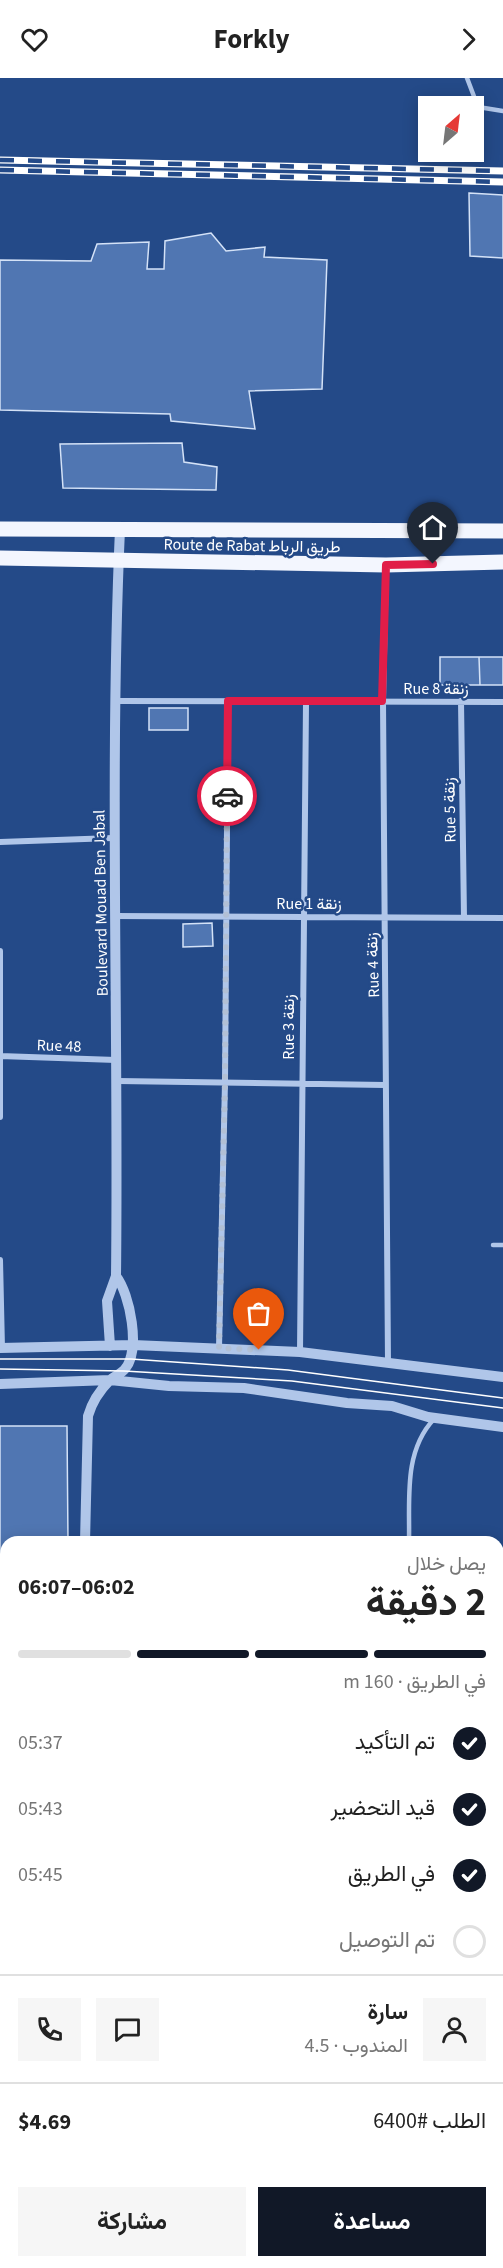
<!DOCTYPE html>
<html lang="ar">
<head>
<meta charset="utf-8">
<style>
	:root { --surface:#fff; --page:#f6f6f6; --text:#222; --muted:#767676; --line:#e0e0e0; --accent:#111827 }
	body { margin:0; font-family:"Source Sans 3",Vazirmatn,sans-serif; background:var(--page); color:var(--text); direction:rtl; height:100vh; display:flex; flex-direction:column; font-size:22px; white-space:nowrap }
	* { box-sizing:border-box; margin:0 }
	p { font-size:20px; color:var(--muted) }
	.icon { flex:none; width:33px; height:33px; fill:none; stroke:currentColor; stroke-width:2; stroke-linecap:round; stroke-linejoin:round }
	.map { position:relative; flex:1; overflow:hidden; direction:ltr }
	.panel { position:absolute; left:0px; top:1458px; width:504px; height:732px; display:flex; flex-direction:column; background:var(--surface); border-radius:18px 18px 0 0; box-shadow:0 3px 15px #0003; direction:rtl }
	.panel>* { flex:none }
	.needle { width:39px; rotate:28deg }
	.controls { position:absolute; left:418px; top:18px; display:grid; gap:12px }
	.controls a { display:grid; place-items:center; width:66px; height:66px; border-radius:0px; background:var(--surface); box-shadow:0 3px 15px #0003; font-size:30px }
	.pin { position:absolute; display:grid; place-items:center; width:51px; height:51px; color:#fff; margin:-62px -26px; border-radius:50% 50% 50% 0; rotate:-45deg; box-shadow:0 0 6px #0007 }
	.pin .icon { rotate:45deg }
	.courier { position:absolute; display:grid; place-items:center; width:60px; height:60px; margin:-30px; border:4px solid #e11d48; border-radius:50%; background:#fff; color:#222; box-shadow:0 2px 8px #0007 }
	.headline em { font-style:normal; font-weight:700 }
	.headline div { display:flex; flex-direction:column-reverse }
	.headline { display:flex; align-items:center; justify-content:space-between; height:102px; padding:0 18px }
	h1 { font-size:39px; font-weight:700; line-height:45px }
	.bar { display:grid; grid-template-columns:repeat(4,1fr); gap:9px 6px; align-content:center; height:72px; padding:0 18px }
	.bar i { height:8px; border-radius:4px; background:var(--line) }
	.bar .active { background:var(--accent) }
	.bar p { grid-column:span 4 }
	.line { display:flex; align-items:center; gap:15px; padding:0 18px; border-top:2px solid var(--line) }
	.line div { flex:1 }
	.round { display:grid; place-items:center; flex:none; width:63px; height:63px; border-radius:0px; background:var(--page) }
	ol { padding:0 18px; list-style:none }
	li { display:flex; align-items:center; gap:18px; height:66px }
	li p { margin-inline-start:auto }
	li .icon { padding:6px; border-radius:50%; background:var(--accent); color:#fff; stroke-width:4 }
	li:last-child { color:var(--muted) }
	li i { width:33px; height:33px; border:3px solid var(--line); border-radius:50% }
	.action { display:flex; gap:12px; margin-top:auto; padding:12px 18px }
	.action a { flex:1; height:69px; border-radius:0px; background:var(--accent); color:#fff; font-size:24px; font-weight:700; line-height:69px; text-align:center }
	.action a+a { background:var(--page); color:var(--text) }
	header { display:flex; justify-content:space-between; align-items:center; height:78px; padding:0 18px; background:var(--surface); font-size:27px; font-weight:700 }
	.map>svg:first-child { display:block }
</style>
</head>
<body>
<header><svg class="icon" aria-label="forward" viewBox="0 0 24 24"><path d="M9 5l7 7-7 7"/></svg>Forkly<svg class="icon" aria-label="heart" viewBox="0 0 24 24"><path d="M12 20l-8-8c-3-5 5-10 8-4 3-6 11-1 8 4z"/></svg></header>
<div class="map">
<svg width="503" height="2190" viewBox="0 0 503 2190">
	<rect width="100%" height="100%" fill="#244a88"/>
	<path fill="#3b65a6" d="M 0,1862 L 6,1862 L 6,2184 L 48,2184 L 47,2190 L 0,2190 Z"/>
	<path fill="#5076b2" stroke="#d4e2f7" stroke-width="1.5" d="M 469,115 L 503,117 L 503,180 L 470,178 Z
		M 211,155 L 226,173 L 265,169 L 264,179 L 327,182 L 322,311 L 249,313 L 255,351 L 171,343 L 170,336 L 0,332 L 0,182 L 91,183 L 97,166 L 149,164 L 147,191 L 164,191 L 165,163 Z
		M 182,365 L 184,384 L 217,389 L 216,412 L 63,410 L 60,366 Z
		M 440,579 L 479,579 L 480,607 L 440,607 Z
		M 479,579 L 503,579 L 503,607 L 480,607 Z
		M 149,630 L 188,630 L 188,652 L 149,652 Z
		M 212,845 L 213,868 L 183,869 L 183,846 Z
		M 0,1348 L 67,1348 L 68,1464 L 6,1464 L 6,1755 L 0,1755 Z
		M 498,1500 L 503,1500 L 503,1604 L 498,1604 Z
		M 498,1604 L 503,1604 L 503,1732 L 498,1732 Z
		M 498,1778 L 503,1778 L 503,1814 L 498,1814 Z"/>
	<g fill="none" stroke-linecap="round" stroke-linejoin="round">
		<path stroke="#b0c6e9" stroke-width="4.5" d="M 467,0 L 478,29 L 503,33
			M 493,1167 L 503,1167
			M 409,1464 C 410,1422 403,1374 434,1341
			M 498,1746 L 503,1746"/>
		<path stroke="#b0c6e9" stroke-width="6" d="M 386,488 L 383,623 L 388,1285
			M 117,623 L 503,624
			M 461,623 L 464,840
			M 0,764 L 113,760
			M 115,838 L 503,840
			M 0,873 L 0,1039
			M 0,978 L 116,982
			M 118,1003 L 385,1007
			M 0,1182 L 2,1270
			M 219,1270 L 225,1004 L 228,623
			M 300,1274 L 306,625
			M 498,1837 L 503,1837
			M 0,1847 L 6,1847
			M 498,2037 L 503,2037
			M 360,2184 L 360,2190
			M 110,2190 L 110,2184"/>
		<path stroke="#b0c6e9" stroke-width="10" d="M 110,1268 L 107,1223 L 116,1198 C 119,949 109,700 120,451
			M 0,1270 L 133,1267 L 300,1274 L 503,1299
			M 0,1306 L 110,1302 L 169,1308 L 244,1310 L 347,1325 L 392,1328 L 428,1339 L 503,1349
			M 85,1464 L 88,1338 C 92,1324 100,1312 110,1302 C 114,1298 121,1296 125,1291 C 141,1272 130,1216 116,1198
			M 48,2190 L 48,2184"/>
		<path stroke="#f3f6fe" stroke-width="15" d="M 0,451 L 503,453
			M 0,480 L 386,487 L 503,484"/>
		<path stroke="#fff" stroke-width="1.5" d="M 0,1281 L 131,1281 L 288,1292 L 503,1320
			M 0,1291 L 124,1293 L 292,1303 L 503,1330"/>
		<defs>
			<path id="rail" d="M 0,82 L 503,93
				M 0,92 L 503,104"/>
		</defs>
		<use href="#rail" stroke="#fff" stroke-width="7"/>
		<use href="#rail" stroke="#244a88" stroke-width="4.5" stroke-dasharray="14" stroke-linecap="butt"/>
	</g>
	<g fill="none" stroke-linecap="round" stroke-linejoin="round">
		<path stroke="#b2c0d5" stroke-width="6" stroke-dasharray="0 10.8" d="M 227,718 L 225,1004 L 219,1270 L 259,1272"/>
		<path stroke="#e11d48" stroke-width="8" d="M 227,718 L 228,623 L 382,623 L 386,487 L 433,486"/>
	</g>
	<g text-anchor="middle" stroke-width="5" stroke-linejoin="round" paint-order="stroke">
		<g font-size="16" fill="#fff" stroke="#244a88">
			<text transform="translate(252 467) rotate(1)" y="6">Route de Rabat طريق الرباط</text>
			<text x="436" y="616">Rue 8 زنقة</text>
			<text transform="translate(449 732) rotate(-91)" y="6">Rue 5 زنقة</text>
			<text transform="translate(100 825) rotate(-91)" y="6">Boulevard Mouad Ben Jabal</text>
			<text x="309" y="831">Rue 1 زنقة</text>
			<text transform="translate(372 887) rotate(-92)" y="6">Rue 4 زنقة</text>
			<text transform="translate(288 949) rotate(-90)" y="6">Rue 3 زنقة</text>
			<text transform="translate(59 967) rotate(2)" y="6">Rue 48</text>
		</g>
	</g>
</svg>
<div class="controls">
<a><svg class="needle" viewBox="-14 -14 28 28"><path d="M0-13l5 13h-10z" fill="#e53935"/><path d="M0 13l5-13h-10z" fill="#767676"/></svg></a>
</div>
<div class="pin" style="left:259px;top:1272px;background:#ea580c"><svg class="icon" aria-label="bag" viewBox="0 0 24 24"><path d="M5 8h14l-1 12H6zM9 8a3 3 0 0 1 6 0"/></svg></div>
<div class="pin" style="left:433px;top:486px;background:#1f2937"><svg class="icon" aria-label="home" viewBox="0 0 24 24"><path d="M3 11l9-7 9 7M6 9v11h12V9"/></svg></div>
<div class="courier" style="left:227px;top:718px"><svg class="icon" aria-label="car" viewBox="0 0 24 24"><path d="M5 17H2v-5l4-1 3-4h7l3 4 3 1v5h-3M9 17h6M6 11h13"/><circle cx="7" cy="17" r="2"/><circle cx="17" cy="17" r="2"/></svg></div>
<section class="panel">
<div class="headline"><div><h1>2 دقيقة</h1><p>يصل خلال</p></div><em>06:02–06:07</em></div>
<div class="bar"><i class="active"></i><i class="active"></i><i class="active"></i><i></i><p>في الطريق · 160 m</p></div>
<ol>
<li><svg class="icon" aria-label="check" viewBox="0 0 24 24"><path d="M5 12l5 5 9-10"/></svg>تم التأكيد<p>05:37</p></li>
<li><svg class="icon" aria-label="check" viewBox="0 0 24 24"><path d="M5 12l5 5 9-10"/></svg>قيد التحضير<p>05:43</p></li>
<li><svg class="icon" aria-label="check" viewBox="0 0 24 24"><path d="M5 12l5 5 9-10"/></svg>في الطريق<p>05:45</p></li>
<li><i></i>تم التوصيل</li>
</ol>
<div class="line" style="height:108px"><a class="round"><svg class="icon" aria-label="person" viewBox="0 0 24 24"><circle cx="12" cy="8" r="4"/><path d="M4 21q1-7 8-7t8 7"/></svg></a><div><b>سارة</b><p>المندوب · 4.5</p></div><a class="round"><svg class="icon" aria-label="chat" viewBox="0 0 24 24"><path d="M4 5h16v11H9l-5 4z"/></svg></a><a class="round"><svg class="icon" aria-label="phone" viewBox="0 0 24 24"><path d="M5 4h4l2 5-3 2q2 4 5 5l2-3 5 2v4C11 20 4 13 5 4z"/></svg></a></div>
<div class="line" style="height:78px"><div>الطلب #6400</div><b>$4.69</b></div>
<div class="action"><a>مساعدة</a><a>مشاركة</a></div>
</section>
</div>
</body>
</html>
